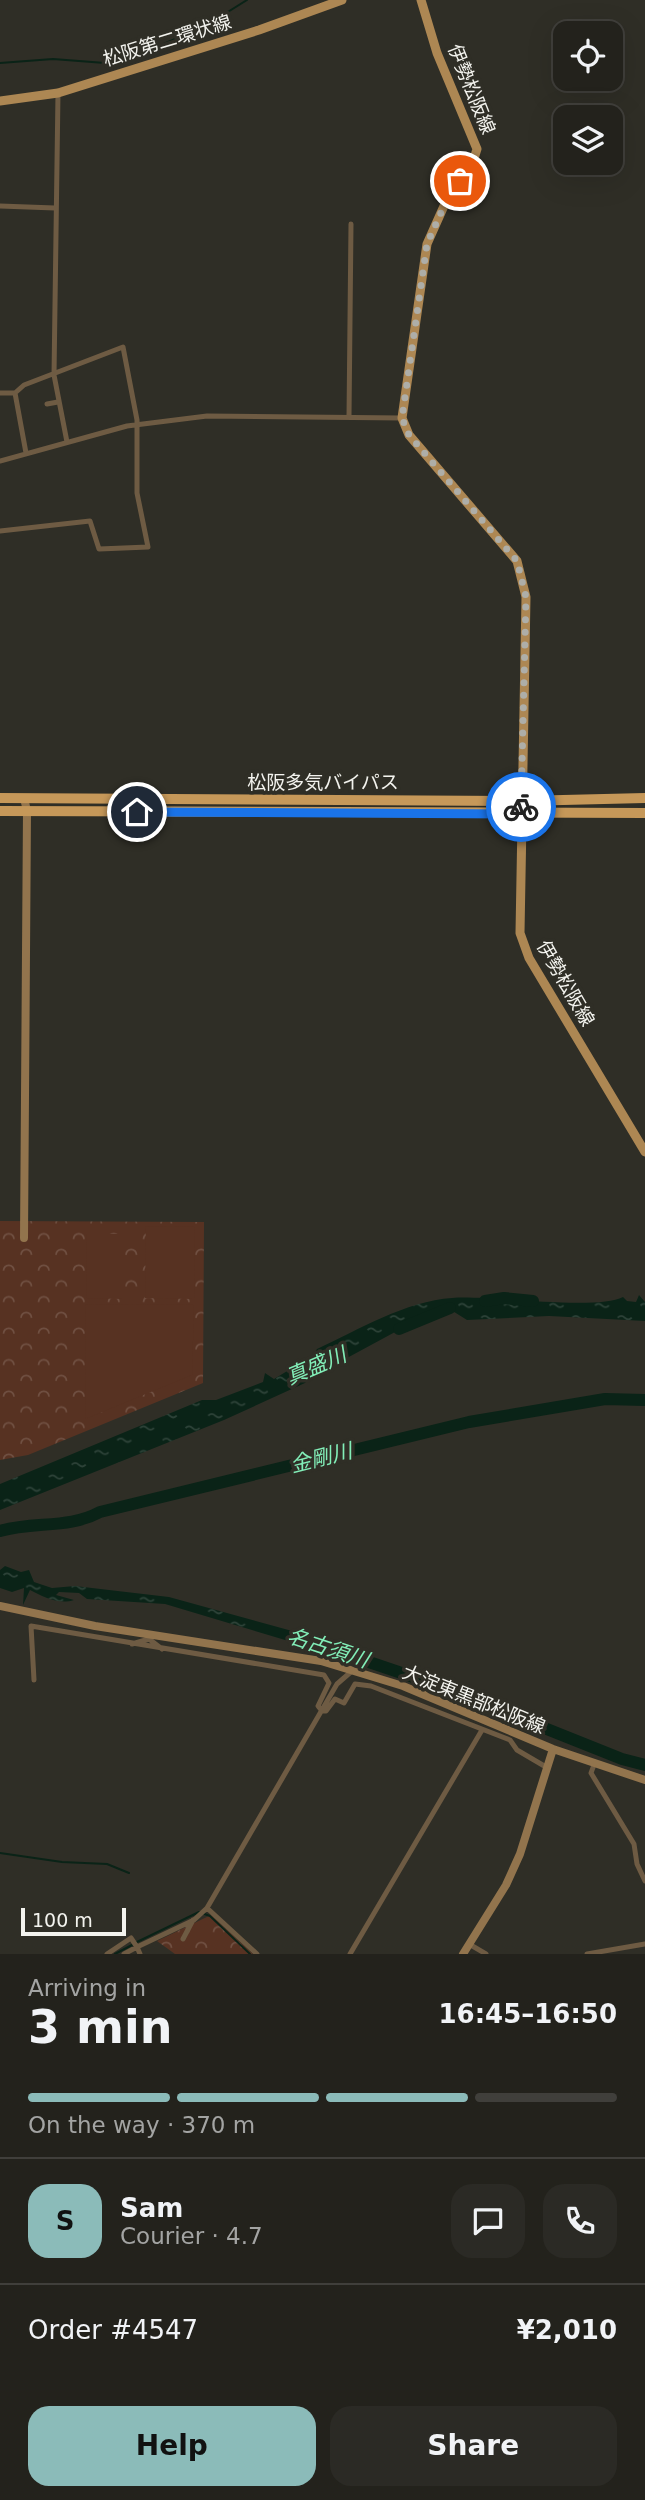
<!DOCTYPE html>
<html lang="en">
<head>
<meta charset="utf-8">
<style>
	:root { --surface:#23221c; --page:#2b2a25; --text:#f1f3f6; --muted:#a3a4a3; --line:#403f3b; --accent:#8bbbb9 }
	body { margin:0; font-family:"DejaVu Sans","Noto Sans JP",sans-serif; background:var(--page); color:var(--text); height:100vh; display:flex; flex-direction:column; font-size:26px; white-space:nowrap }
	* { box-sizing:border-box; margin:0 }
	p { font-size:23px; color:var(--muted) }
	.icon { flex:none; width:38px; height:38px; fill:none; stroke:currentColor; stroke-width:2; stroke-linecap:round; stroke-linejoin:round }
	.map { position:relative; height:1954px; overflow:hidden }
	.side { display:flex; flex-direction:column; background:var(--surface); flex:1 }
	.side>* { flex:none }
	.fabs { position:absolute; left:553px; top:21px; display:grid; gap:14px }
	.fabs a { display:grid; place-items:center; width:70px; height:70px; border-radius:14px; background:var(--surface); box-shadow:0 7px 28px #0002,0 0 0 2px var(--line); font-size:35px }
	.scale { position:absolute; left:21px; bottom:18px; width:105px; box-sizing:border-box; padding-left:7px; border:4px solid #f3f3ee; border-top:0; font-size:19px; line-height:24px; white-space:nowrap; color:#f3f3ee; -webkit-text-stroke:5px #2f2e26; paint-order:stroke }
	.pin { position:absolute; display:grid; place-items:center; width:60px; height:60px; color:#fff; margin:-30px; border:4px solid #fff; border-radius:50%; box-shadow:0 2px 7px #0007 }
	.courier { position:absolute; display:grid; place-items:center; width:70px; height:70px; margin:-35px; border:5px solid #1a73e8; border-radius:50%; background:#fff; color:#222; box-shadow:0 2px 9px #0007 }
	.head em { font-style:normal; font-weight:600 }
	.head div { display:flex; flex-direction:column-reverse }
	.head { display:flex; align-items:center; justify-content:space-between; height:119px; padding:0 28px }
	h1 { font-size:46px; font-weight:600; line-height:52px }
	.bar { display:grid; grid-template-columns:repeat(4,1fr); gap:10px 7px; align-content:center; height:84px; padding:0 28px }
	.bar i { height:9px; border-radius:5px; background:var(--line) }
	.bar .selected { background:var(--accent) }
	.bar p { grid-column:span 4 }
	.line { display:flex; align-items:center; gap:18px; padding:0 28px; border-top:2px solid var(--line) }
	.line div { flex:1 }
	.round { display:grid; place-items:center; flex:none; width:74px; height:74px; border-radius:21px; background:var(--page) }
	.cta { display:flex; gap:14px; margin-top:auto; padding:14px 28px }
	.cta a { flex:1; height:80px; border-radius:21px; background:var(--accent); color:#111; font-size:28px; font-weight:600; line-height:80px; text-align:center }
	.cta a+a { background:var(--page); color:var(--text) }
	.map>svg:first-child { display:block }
</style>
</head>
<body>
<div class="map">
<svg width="645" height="1954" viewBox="0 0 645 1954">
	<defs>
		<pattern id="forest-crowns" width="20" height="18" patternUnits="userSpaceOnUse" patternTransform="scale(1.75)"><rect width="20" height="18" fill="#573222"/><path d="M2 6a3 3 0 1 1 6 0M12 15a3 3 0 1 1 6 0" fill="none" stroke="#705042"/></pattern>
		<pattern id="water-ripples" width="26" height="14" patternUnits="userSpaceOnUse" patternTransform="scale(1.75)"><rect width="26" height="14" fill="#0a2317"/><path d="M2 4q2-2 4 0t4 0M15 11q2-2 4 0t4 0" fill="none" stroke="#2e4339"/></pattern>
	</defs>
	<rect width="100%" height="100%" fill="#2f2e26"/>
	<path fill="url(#forest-crowns)" d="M 0,1221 L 204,1222 L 203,1383 L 28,1455 L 0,1460 Z
		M 211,1915 L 253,1954 L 175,1954 L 157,1941 Z"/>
	<path fill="#573222" d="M 146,1226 L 195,1227 L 194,1299 L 145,1298 Z
		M 87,1234 L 123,1234 L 123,1299 L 86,1298 Z
		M 86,1304 L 194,1305 L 192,1375 L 85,1419 Z"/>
	<path fill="url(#water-ripples)" d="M 639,1295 L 645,1302 L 645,1321 L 549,1316 L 467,1320 L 451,1310 L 421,1318 L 310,1378 L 305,1383 L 224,1420 L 0,1510 L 0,1484 L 202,1400 L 216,1400 L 263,1382 L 265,1373 L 274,1379 L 312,1356 L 317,1349 C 358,1330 406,1301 452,1298 C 490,1295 596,1311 623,1297 L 627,1301 L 636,1302 Z
		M 24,1521 L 24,1527 L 0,1537 L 0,1525 Z
		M 5,1566 L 21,1572 L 29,1570 L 34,1582 L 52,1588 L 75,1586 L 169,1597 L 325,1640 L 322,1651 L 165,1604 L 87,1599 L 79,1593 L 59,1592 L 56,1595 L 74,1600 C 59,1605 43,1597 30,1590 L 23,1605 L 24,1588 L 12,1592 L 0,1588 L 0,1570 Z"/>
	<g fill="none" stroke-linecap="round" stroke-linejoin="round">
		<path stroke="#0a2317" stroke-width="2" d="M 0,63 L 53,59 L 105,63 L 125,61 L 207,25 L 247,0
			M 0,1853 L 62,1862 L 107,1864 L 129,1873
			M 137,1942 L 199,1912 L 210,1916 L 250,1954
			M 115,1954 L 132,1945"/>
		<path stroke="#0a2317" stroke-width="12" d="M 485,1301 L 504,1298 L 533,1301
			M 399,1329 L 450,1308
			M 0,1531 C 34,1521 69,1529 100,1512 L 469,1422 L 605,1399 L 645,1400
			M 307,1641 L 434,1684 L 622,1759 L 645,1765"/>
		<path stroke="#6e5b43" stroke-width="5" d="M 58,93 L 54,375 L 67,442
			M 0,206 L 55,208
			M 0,393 L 15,393 L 24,385 L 123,347 L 137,420 L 137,493 L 148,547 L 99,549 L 90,521 L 0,531
			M 15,393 L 26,453
			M 47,404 L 58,402
			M 349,417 L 351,224
			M 0,461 L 127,426 L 207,416 L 402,418
			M 132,1644 L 149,1639 L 162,1649
			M 34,1680 L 31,1626 L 324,1675 L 329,1683 L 318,1706 L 322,1711 L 326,1711 L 335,1699 L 344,1703 L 355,1684 L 371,1686 L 510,1740 L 517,1750 L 546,1767
			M 595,1762 L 591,1773 L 634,1844 L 637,1864 L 645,1881
			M 207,1908 L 257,1954
			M 183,1939 L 193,1920
			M 469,1944 L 486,1954
			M 107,1954 L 131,1938 L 137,1947 L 194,1920 L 207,1908 L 337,1684 L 352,1671
			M 124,1954 L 137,1947 L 140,1954
			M 350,1954 L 482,1730
			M 587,1954 L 645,1944"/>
		<path stroke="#92744d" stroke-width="8" d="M 24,798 L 27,811 L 24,1238
			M 0,1606 L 95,1626 L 321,1661 L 403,1686 L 553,1749 L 645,1780
			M 463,1954 L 506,1885 L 520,1854 L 553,1749"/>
		<path stroke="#ad8753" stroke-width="9" d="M 421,0 L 437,53 L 477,149 L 472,165 L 448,197 L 427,244 L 402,418 L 409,435 L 517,561 L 526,597 L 520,933 L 529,958 L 645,1152
			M 0,101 L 58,93 L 259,30 L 342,0"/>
		<path stroke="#c69859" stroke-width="10" d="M 0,798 L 522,801 L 645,798
			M 0,811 L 645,813"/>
	</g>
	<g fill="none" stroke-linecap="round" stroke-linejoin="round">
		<path stroke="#aeaea8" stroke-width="7" stroke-dasharray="0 12.6" d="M 460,181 L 448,197 L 427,244 L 402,418 L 409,435 L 517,561 L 526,597 L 521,807"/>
		<path stroke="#1a73e8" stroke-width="9" d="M 137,812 L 521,814 L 521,807"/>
	</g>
	<g text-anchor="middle" stroke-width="7" stroke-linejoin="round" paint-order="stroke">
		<g font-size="19" fill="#f3f3ee" stroke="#2f2e26">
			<text transform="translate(167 40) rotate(-17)" y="7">松阪第二環状線</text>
			<text transform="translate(472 89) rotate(68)" y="7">伊勢松阪線</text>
			<text x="323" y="789">松阪多気バイパス</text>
			<text transform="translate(566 983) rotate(60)" y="7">伊勢松阪線</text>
			<text transform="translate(474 1699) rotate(22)" y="7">大淀東黒部松阪線</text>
		</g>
		<g font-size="21" font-style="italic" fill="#82eeb8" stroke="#2f2e26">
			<text transform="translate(316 1366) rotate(-23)" y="7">真盛川</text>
			<text transform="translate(321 1458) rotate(-14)" y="7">金剛川</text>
			<text transform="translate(328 1648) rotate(18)" y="7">名古須川</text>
		</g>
	</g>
</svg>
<div class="fabs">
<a><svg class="icon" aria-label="locate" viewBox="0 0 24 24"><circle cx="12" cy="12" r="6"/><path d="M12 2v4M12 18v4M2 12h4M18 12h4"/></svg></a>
<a><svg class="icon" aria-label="layers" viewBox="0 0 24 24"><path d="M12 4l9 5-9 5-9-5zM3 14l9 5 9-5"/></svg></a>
</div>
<div class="scale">100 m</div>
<div class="pin" style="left:460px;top:181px;background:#ea580c"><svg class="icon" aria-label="bag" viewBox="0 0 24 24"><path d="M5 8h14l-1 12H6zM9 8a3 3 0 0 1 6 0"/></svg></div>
<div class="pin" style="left:137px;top:812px;background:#1f2937"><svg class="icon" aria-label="home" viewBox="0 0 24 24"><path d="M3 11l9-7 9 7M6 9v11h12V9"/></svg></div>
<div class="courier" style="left:521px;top:807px"><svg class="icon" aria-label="bike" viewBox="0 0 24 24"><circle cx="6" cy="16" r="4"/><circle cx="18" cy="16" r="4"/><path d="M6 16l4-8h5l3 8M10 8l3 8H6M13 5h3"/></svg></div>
</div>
<section class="side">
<div class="head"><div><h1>3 min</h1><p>Arriving in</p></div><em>16:45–16:50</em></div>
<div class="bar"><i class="selected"></i><i class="selected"></i><i class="selected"></i><i></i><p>On the way · 370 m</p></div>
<div class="line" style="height:126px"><b class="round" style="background:var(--accent);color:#111">S</b><div><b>Sam</b><p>Courier · 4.7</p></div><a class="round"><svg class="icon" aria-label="chat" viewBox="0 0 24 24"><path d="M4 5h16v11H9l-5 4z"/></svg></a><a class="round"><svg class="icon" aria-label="phone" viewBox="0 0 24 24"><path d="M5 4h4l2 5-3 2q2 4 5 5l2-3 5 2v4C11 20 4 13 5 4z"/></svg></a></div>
<div class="line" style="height:91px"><div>Order #4547</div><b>¥2,010</b></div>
<div class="cta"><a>Help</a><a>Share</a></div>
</section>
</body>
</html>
